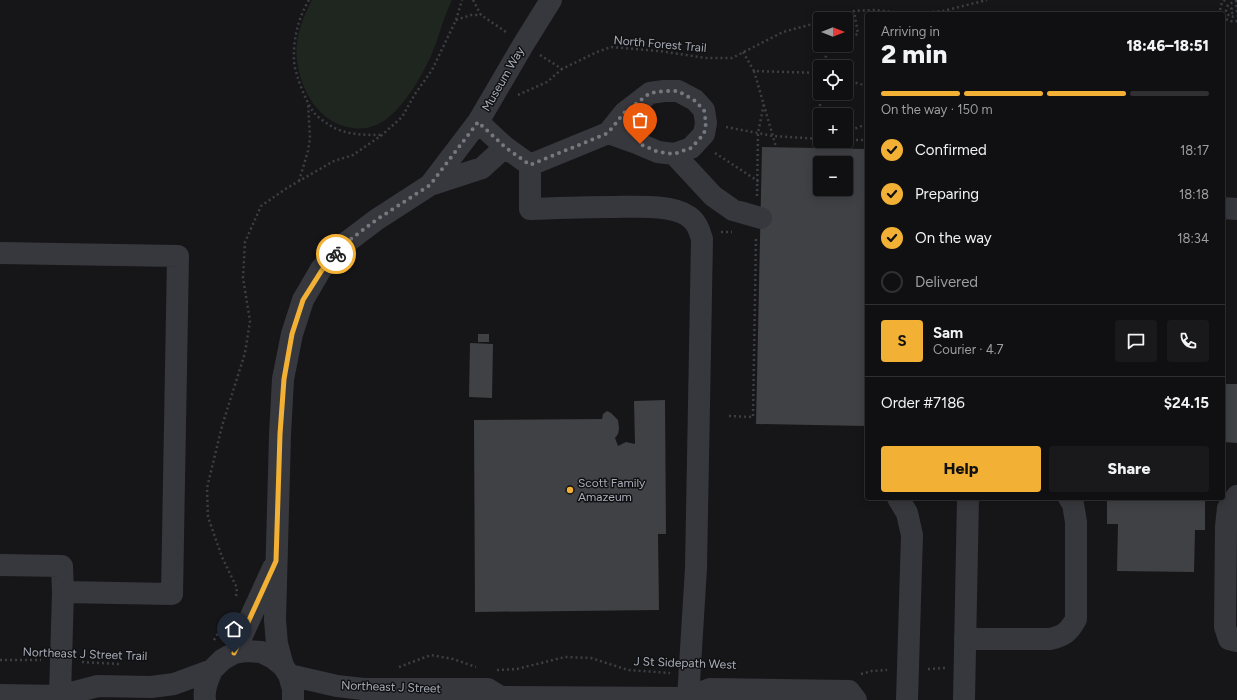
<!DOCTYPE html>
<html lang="en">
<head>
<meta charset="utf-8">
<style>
	:root { --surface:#101012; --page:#19191b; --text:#f1f3f6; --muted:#9c9d9f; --line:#303032; --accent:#f2b134 }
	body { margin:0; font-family:Figtree,sans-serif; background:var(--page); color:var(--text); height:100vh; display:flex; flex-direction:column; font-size:15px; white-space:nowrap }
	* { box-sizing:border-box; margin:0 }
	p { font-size:13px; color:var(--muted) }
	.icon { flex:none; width:22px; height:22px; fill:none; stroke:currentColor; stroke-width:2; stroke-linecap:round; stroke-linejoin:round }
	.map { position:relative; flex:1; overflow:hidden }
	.side { position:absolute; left:865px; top:12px; width:360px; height:488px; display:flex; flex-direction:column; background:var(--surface); border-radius:4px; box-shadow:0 2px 10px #0003,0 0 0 1px var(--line) }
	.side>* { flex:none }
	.needle { width:26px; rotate:90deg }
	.controls { position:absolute; left:813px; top:12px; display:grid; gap:8px }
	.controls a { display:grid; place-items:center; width:40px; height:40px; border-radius:4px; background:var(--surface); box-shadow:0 2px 10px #0003,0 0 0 1px var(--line); font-size:20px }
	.pin { position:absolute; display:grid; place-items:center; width:34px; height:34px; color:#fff; margin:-41px -17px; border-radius:50% 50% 50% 0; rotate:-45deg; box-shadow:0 0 4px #0007 }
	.pin .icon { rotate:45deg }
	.courier { position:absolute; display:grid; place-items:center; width:40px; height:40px; margin:-20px; border:3px solid #f2b134; border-radius:50%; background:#fff; color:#222; box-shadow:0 1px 5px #0007 }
	.head em { font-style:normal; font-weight:800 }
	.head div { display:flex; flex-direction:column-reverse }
	.head { display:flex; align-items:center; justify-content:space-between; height:68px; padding:0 16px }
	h1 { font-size:26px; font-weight:800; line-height:30px }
	.bar { display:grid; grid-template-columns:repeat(4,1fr); gap:6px 4px; align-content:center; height:48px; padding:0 16px }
	.bar i { height:5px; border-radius:3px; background:var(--line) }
	.bar .on { background:var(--accent) }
	.bar p { grid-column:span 4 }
	.line { display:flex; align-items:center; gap:10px; padding:0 16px; border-top:1px solid var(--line) }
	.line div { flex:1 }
	.round { display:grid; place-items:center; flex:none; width:42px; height:42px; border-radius:4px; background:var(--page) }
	ol { padding:0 16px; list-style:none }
	li { display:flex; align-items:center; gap:12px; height:44px }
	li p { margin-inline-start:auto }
	li .icon { padding:4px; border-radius:50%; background:var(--accent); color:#111; stroke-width:4 }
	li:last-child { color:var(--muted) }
	li i { width:22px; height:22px; border:2px solid var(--line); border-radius:50% }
	.cta { display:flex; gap:8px; margin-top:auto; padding:8px 16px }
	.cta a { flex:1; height:46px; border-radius:4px; background:var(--accent); color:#111; font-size:16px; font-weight:800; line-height:46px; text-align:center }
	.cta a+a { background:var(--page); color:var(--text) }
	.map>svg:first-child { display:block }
</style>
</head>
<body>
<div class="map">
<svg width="1237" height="700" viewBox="0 0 1237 700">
	<rect width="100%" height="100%" fill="#161618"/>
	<path fill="#1e261f" d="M 312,0 L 452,0 C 445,14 441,29 436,43 C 427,68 409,100 389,117 C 378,126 366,130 353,128 C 320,124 301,92 297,61 C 294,39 302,19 312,0 Z"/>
	<path fill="#404145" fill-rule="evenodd" d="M 762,147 L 867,149 L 867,426 L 756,424 ZM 820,163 L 846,163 L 846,189 L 820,189 Z
		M 478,334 L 489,334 L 489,342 L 478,342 Z
		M 470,343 L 493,344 L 492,398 L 469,397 Z
		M 1223,384 L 1237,384 L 1237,443 L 1223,442 Z
		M 665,400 L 666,534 L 658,534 L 659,610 L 475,612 L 474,420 L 602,419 L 603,414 L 607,411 L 611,413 L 618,420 L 619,428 L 618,434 L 615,438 L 618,446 L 626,442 L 635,444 L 634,401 Z
		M 1107,498 L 1205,498 L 1205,530 L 1195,530 L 1194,572 L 1117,571 L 1118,524 L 1107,524 Z"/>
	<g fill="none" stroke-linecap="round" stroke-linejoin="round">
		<path stroke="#3d3f44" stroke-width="2.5" stroke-dasharray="2 3" stroke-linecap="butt" d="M 309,0 C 298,18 293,40 294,61 C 295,74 305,99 312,110 C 315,115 323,121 328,124 C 343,135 364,135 381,135
			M 473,0 L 481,15 L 506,32
			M 1237,1 L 1235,1 L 1228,5 L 1226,11 L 1229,16 L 1235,17 L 1237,16
			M 1237,6 L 1236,6 L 1231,9 L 1232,13 L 1237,11
			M 1223,14 L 1220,10 L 1222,2 L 1225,0
			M 1223,15 C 1226,21 1231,22 1237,21
			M 829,19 L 854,11 L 875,10 L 911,14 L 943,11 L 987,0
			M 456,20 L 471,15 L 481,15
			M 846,38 L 858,34 L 854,11
			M 743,52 L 754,71 L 820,73
			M 540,55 L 562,69 L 597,52 L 611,47 L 659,51 L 706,58 L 732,58 L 783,32 L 820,22
			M 822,67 L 830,45
			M 754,71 L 776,147
			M 820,79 L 820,109 L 821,115
			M 846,80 L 867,86
			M 518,95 L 547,82 L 562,69
			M 726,127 L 773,136 L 820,139
			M 846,132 L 867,124
			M 846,140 L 867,140
			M 828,148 L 829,141
			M 715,153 L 761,183
			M 299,181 L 308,151 L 310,138 L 308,103
			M 757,196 L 758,133 L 764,103
			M 721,232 L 732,232
			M 729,416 L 753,417 L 756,237
			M 236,596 L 237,588 L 222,557 L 208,517 L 207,488 L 222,426 L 245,353 L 250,321 L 243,278 L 245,242 L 261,206 L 287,188 L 320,169 L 334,161 L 353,155 L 382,135 L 402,117 L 415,94 L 432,70 L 456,20 L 462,0
			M 214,640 L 220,630
			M 0,660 L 41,660
			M 82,662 L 119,664
			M 399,667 L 431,655 L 453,659 L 476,667
			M 928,669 L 945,668
			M 497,670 L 517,669 L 565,657 L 591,658 L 628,670 L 670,673
			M 861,674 L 872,671 L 887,670"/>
		<path stroke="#37383d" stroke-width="22" d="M 478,122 L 505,147 L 530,165 L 530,209 C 558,208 585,207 613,207 C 633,207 672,204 688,216 C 697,222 699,230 702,239 L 696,568 L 688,698
			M 674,154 L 713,196 L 733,210 L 761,218
			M 530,165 L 608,133 L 624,113 L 650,93 L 664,91 L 678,91 L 695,100 L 704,110 L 706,123 L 704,134 L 691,148 L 674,154 L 658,152 L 639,144 L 608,133
			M 430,185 L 482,168 L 505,147
			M 1223,208 L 1237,209
			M 0,253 L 178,256 L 172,594 L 63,592
			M 1237,496 L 1228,508 L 1226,527 L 1225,627 L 1229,639 L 1237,641
			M 898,498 L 907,513 L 912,535 L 907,700
			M 0,565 L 62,566 L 63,592 L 60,696
			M 965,639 L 1050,639 C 1064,636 1069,632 1076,619 L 1076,522 L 1073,504 L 1069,498
			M 234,653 L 273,568
			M 283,666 L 277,644 L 275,620 L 280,435 L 283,379 L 292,334 L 303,300 L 321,269 L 347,242 L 376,220 L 430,185 L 478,122 L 523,45 L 551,0
			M 289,675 L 337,686 L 363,689 L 488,689 L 501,697 L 688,698 L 697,700
			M 0,695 L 60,696 L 74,700
			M 60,696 L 98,686 L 151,687 L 174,684 L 212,670 L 222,660 L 234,653 L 247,651 L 261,652 L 273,658 L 283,666 L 289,675 L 293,689 L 293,700
			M 688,698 L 710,689 L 849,691 L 856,700
			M 205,700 C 203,689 208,680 212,670
			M 964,700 L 968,498"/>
	</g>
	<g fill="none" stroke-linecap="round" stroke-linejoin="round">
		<path stroke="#757880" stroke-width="4" stroke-dasharray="0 7.2" d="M 336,254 L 347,242 L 376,220 L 430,185 L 478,122 L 505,147 L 530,165 L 608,133 L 624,113 L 650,93 L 664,91 L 678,91 L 694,100 L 704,110 L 706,123 L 704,134 L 691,148 L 674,154 L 658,152 L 640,144"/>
		<path stroke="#f2b134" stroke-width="5" d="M 234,653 L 276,561 L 280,434 L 284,379 L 292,334 L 303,300 L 322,270 L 336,254"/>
	</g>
	<circle fill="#f2b134" stroke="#111113" stroke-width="1.5" cx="570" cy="490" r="4"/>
	<g text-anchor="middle" stroke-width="3" stroke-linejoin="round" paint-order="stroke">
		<g font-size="12" fill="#a8adb8" stroke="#111113">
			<text transform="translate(660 44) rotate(5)" y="4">North Forest Trail</text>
			<text transform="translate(503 79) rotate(-60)" y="4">Museum Way</text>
			<text transform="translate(85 654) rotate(2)" y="4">Northeast J Street Trail</text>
			<text transform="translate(685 663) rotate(2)" y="4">J St Sidepath West</text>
			<text transform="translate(391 687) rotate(2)" y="4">Northeast J Street</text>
		</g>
		<g font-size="12" fill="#a8adb8" stroke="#111113" text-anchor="start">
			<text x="578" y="487">Scott Family<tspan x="578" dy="14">Amazeum</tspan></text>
		</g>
	</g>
</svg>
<div class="controls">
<a><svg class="needle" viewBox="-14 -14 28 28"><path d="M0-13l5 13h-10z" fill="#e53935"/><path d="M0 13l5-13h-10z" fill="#9c9d9f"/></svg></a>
<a><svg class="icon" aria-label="locate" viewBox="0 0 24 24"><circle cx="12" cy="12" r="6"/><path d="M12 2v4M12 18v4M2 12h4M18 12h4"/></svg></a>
<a>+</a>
<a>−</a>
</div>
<div class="pin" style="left:640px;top:144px;background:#ea580c"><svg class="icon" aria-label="bag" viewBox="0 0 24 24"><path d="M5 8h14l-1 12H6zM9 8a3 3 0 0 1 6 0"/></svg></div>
<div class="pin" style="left:234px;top:653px;background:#1f2937"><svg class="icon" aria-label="home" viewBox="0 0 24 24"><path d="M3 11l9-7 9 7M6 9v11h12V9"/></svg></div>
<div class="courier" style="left:336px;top:254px"><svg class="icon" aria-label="bike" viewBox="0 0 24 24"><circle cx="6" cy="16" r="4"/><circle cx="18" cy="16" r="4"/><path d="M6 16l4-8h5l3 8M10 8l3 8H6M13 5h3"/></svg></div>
<section class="side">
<div class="head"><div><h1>2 min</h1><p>Arriving in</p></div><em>18:46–18:51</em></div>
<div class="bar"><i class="on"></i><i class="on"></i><i class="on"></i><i></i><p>On the way · 150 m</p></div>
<ol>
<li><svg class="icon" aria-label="check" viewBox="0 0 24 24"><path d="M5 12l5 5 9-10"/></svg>Confirmed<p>18:17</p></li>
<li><svg class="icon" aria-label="check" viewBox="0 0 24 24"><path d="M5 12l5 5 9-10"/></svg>Preparing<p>18:18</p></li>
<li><svg class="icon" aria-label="check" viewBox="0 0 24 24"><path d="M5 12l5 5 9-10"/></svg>On the way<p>18:34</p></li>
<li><i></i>Delivered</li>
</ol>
<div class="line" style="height:72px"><b class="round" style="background:var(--accent);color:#111">S</b><div><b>Sam</b><p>Courier · 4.7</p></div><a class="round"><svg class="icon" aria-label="chat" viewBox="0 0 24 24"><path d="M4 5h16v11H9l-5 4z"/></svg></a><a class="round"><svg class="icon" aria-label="phone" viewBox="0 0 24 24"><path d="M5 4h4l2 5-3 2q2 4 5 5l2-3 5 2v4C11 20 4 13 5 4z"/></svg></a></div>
<div class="line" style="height:52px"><div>Order #7186</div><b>$24.15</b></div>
<div class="cta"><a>Help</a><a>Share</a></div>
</section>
</div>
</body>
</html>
